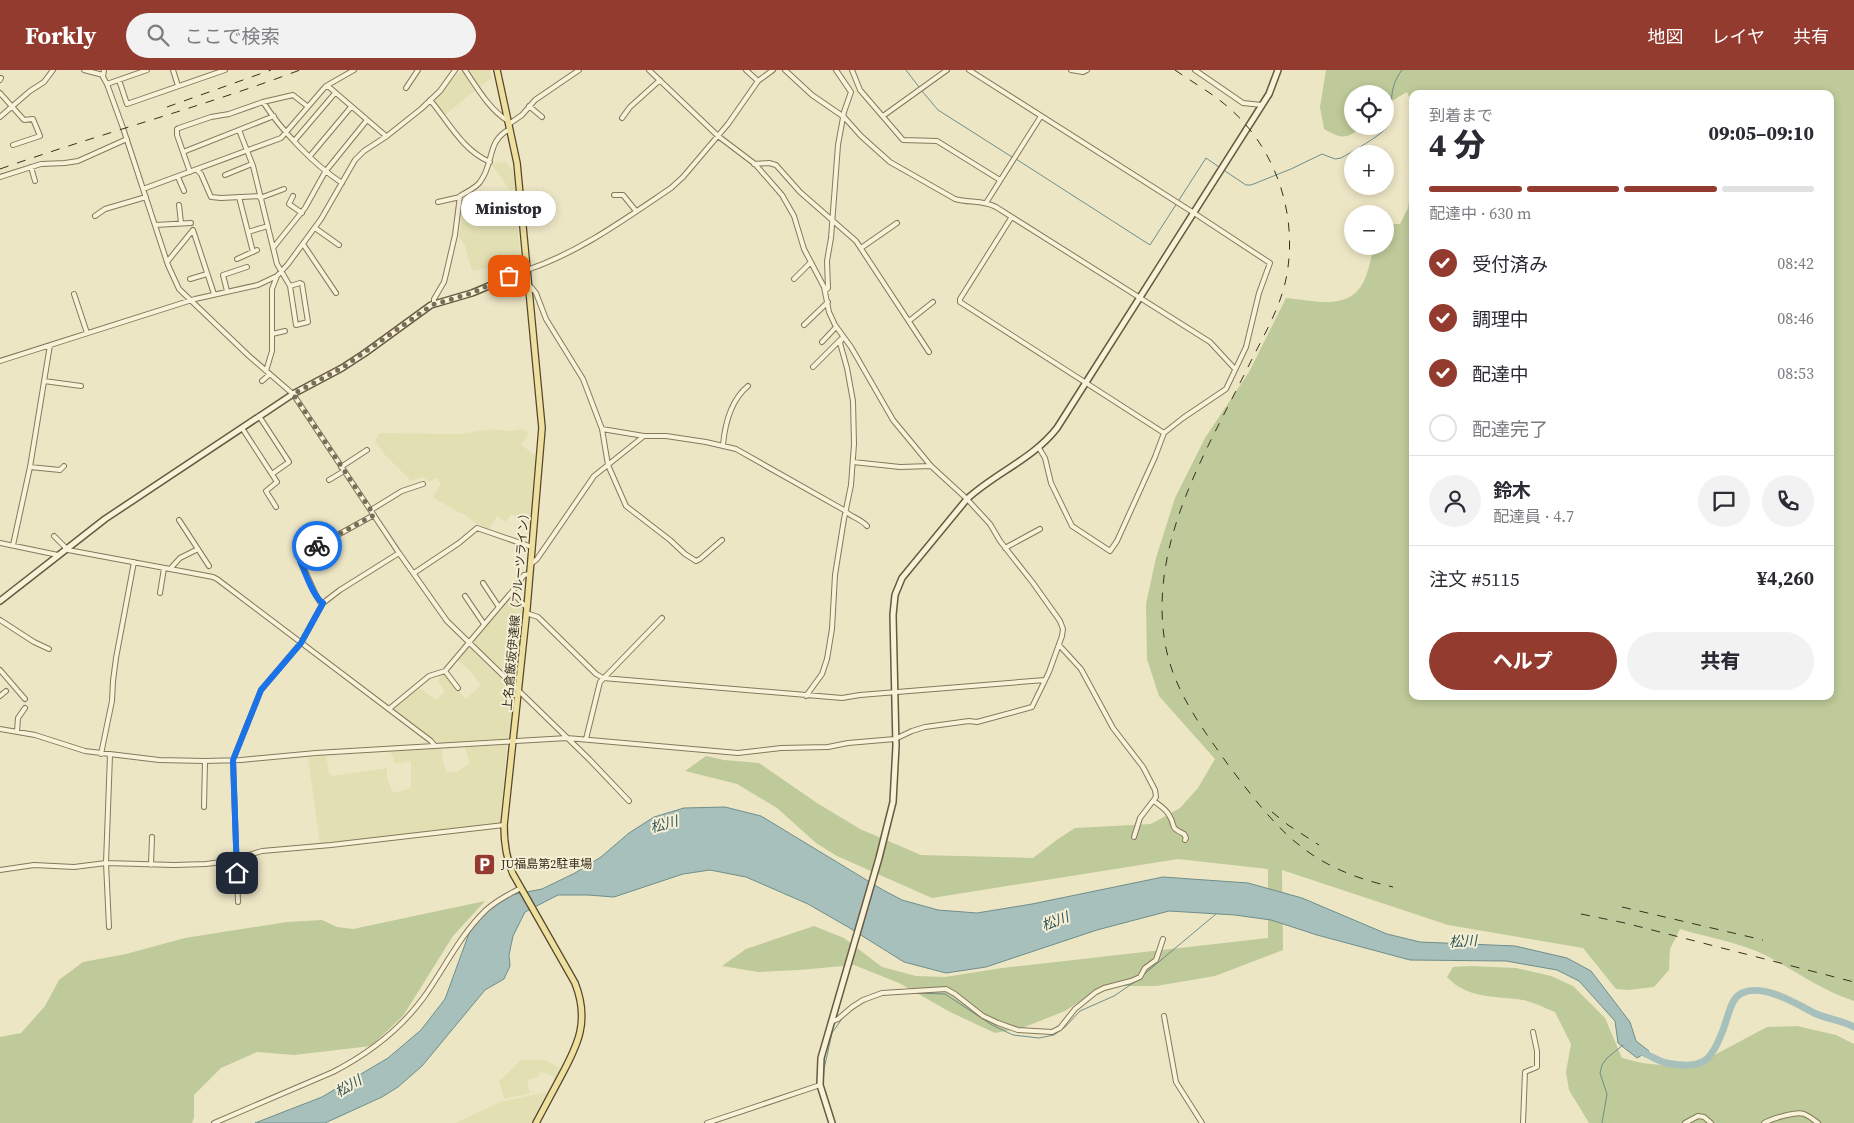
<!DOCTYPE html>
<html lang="ja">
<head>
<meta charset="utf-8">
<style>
	:root { --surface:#fff; --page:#f2f2f3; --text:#2b2b33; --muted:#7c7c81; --line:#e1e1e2; --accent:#933b2e }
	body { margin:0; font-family:"Source Serif 4","Noto Sans JP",serif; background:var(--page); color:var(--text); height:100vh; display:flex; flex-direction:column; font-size:19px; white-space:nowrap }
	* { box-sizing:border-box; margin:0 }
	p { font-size:16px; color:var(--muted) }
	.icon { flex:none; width:28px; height:28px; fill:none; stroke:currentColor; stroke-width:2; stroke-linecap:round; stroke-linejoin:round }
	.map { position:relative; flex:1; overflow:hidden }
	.panel { position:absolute; left:1409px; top:20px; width:425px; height:610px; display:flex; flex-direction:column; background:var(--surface); border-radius:10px; box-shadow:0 2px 8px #0003 }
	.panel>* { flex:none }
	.buttons { position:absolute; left:1344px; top:15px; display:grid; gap:10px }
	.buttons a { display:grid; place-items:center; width:50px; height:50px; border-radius:50%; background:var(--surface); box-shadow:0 2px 8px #0003; font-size:25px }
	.pin { position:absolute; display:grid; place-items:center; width:42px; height:42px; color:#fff; margin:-21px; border-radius:10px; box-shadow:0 2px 8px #0006 }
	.courier { position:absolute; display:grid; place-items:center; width:50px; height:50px; margin:-25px; border:4px solid #1a73e8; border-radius:50%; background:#fff; color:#222; box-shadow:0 1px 6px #0007 }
	.bubble { position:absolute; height:35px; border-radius:18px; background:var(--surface); box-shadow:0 2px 8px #0003; font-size:16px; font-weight:800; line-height:35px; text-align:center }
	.summary em { font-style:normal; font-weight:800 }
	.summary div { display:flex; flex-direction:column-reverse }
	.summary { display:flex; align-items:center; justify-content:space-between; height:85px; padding:0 20px }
	h1 { font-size:32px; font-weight:800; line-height:38px }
	.bar { display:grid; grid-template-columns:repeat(4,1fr); gap:8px 5px; align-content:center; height:60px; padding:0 20px }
	.bar i { height:6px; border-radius:4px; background:var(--line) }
	.bar .active { background:var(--accent) }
	.bar p { grid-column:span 4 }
	.line { display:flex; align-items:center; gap:12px; padding:0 20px; border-top:1px solid var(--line) }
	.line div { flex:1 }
	.round { display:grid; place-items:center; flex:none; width:52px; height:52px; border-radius:26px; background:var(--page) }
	ol { padding:0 20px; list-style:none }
	li { display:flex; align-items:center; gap:15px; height:55px }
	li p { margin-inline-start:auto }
	li .icon { padding:5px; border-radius:50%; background:var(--accent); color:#fff; stroke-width:4 }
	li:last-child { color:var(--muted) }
	li i { width:28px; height:28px; border:2px solid var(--line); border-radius:50% }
	.action { display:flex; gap:10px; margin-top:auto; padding:10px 20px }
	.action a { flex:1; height:58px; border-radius:30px; background:var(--accent); color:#fff; font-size:20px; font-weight:800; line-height:58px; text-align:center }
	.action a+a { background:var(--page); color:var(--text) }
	header { display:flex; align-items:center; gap:30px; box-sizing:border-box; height:70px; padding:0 25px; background:var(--accent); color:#fff }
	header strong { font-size:24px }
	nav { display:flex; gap:28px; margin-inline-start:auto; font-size:18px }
	.search { width:350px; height:45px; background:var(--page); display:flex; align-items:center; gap:12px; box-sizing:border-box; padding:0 18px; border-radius:28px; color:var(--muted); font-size:19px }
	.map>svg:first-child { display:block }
</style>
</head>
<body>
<header>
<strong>Forkly</strong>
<div class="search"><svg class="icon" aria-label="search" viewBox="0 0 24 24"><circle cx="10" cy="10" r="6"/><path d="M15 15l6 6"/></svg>ここで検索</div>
<nav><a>地図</a><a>レイヤ</a><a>共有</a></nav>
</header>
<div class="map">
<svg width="1854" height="1053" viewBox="0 0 1854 1053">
	<rect width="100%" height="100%" fill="#ede6c5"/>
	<path fill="#e2e0b3" d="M 461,0 L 477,19 L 444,46 L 432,30 Z
		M 466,0 L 490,0 L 492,8 L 479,18 Z
		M 498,91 L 501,93 L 506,91 L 514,103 L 516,119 L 510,120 L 492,95 Z
		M 481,120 L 490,124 L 513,122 L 522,197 L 515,199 L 511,193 L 472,201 L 465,176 L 459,167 L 462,144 L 475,134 L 468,125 Z
		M 494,359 L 511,361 L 522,359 L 529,363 L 521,375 L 537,386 L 530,454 L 527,455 L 512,444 L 505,452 L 497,446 L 489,459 L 475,453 L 462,443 L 461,444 L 433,427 L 441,414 L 436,408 L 429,412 L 423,407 L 411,411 L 385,385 L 375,371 L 380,363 L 458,364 Z
		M 512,525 L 524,537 L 516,612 L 513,614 L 471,574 Z
		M 467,578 L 470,578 L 514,622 L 510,665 L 508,669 L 438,673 L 392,639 L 420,618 L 436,630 L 445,621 L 438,612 L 440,609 L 436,605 L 443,603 L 466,629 L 481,615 L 469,600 L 458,591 Z
		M 504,675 L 507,675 L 500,753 L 499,754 L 320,774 L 308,688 L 326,685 L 329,703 L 332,706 L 387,698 L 387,708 L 393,723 L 411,718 L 411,691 L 395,694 L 390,680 L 441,678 L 444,696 L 447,702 L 457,702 L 469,693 L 465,677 Z
		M 521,990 L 545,990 L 562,999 L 557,1009 L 550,1005 L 540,1002 L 537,1008 L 527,1010 L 530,1023 L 504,1029 L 499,1011 Z
		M 547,1022 L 531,1053 L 455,1053 L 500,1032 Z"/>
	<path fill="#beca99" d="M 1326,0 L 1854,0 L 1854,931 C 1822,921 1794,900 1765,885 C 1739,872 1709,868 1680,859 L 1670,879 L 1669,900 L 1654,917 L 1628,920 L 1616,919 L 1583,878 L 1448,855 L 1282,800 L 1283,880 L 1215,906 L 1156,916 L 1103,916 L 1065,941 L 1022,958 L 995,963 L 950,942 L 899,913 L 854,895 L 799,900 L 758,902 L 722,896 L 746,879 L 814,856 L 844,868 L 882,897 L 916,906 L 945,907 L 1002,898 L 1268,868 L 1268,799 L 1178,789 L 932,828 L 837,786 L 816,773 L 777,738 L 737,714 L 685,701 L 706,686 L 724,690 L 759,693 L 817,733 L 860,759 L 921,785 L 1033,788 L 1058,769 L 1075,758 L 1151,754 L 1180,738 L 1198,718 L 1215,689 L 1159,626 L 1147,589 L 1146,534 L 1156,488 L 1175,428 L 1205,368 L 1249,302 L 1286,228 C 1318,231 1355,243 1367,203 C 1370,194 1372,186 1373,176 L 1385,176 L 1385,152 L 1388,154 L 1400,154 L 1408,138 L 1412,107 L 1412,626 L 1830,626 L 1830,24 L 1412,24 L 1412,33 L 1407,22 L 1385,35 L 1385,24 L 1352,24 L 1352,56 L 1363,56 C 1346,70 1342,69 1324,59 L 1320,37 Z
		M 485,831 L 453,866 L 403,946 L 371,976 L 294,985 L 257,982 L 221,998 L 194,1025 L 194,1047 L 192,1053 L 0,1053 L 0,967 L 21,963 L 45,936 L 59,910 L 83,892 L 126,884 L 185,868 L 287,852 L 322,850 L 337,857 L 353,859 Z
		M 1470,896 L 1516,898 L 1551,906 L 1573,916 L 1605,948 L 1622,988 L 1642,993 L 1690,998 L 1767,957 L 1797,956 L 1836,965 L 1854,974 L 1854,1053 L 1589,1053 L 1569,1020 L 1566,1002 L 1571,974 L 1555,942 C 1545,938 1534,932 1523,930 C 1496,926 1467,929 1447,907 L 1453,897 Z"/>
	<path fill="#a7c0bc" stroke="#6e8e8a" d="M 725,737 L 761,746 L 883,820 L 902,830 L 938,840 L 977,843 L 1032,834 L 1163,807 L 1248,813 L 1302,828 L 1387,864 L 1420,872 L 1515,876 L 1567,888 L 1591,901 L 1630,952 L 1636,971 L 1649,981 L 1637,988 L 1618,973 L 1615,951 L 1579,911 L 1557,900 L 1506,891 L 1410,890 L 1317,865 L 1271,850 L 1235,845 L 1169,841 L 1097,860 L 986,897 L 946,903 L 904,892 L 848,857 L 808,834 L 746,807 L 710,800 L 683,804 L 614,827 L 588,825 L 558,825 L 525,842 L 513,866 L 509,885 L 510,896 L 504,909 L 485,920 L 422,996 L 398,1017 L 382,1027 L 325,1053 L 255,1053 L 322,1027 L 388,988 L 421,960 L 445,929 L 471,858 L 489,839 L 511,825 L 542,819 L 575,803 L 601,787 L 629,763 L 654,747 L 684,738 Z"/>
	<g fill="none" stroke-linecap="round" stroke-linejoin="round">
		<path stroke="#6e8e8a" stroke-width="1" d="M 906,0 L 919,17
			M 922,21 L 938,40 L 1012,87
			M 1016,89 L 1150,175 L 1206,88 L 1219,97
			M 1222,99 L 1246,115 L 1251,115 L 1291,99 L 1322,84 L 1335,89 L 1341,88 C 1350,83 1382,65 1387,57 C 1396,38 1385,22 1402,0
			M 1142,906 L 1216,844
			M 911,923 L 945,924 L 992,955 L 1013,965 L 1039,968 L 1054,965 L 1065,957 L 1080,941 L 1114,926 L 1139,909
			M 849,942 L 866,931
			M 823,1015 L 824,999 L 832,963 L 844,946
			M 714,1053 L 782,1030
			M 1602,1053 L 1607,1024 L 1600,1003 L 1602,995 L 1607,988 L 1623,975"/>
		<path stroke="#a7c0bc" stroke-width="7" d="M 1638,980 C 1647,984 1656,990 1666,993 C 1676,995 1694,997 1704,991 C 1714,986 1724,959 1727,948 C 1730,939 1733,927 1742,923 C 1763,913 1797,934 1814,943 C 1827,949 1841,950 1854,957"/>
		<defs>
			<path id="street" d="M 84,0 L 103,5
				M 104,0 L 103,7 L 107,14
				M 147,0 L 107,14 L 123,58 L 168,195 L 179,219 L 249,286 L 293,324 L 399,483 L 447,551 L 589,689 L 629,731
				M 173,0 L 178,16
				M 465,0 C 477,18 490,40 508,51
				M 746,0 L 758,11
				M 785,0 L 812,25 L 844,47 L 861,66 L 890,92 L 955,129 C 969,133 983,130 996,137 L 1210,272 L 1235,299
				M 852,0 L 860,20 L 903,70 L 937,71 L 1000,110
				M 969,0 L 1194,143 L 1270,193 L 1259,223 L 1246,277 L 1226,319 L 1183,348 L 1164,363 L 1155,387 L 1117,471 L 1110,481 L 1072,456 L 1051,413 L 1045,388 L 1039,378
				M 1071,0 L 1083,2 L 1087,0
				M 1195,0 L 1243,33 L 1262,35
				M 0,10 L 1,8
				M 119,10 L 127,34 L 225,0
				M 326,16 L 354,0
				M 406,18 L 418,0
				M 0,23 L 24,50 L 33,49 L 40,66 L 13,75
				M 430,30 C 449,52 462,80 490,92
				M 263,32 C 282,61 313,94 342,113
				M 529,36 L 542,47
				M 883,46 L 947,0
				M 0,47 L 30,21 L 44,12 L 53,0
				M 622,48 L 630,37 L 660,10
				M 509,54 L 522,45 L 535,30 L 579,0
				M 239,60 L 253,96 L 277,194 L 290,216 L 296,255 L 308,252 L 302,214 L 300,213 L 290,216
				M 295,70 L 335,23
				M 183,82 L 274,46
				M 310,86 L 351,37
				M 754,94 L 769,93 L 776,95 L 800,122 L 856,171 L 929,282
				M 31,97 L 35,111
				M 197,100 L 201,104 L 211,127 L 221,128 L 259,126
				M 190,102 L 177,65 L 177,59 L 179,58 L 211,47 L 229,44 L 263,32 L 293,25 L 307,36
				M 225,105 L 252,94
				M 0,107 L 41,94 L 65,93 L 78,91 L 127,69
				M 178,107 L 184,121
				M 143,119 L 281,68 L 325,17 L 329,17 L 386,66
				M 614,125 L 623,125 L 636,141
				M 293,126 L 289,134 L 302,143
				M 239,127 L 253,182
				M 260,128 L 284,119
				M 438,132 L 460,127
				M 986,133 L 1041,46
				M 179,135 L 181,153
				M 95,146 L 105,139 L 146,127
				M 1011,148 L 960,229 L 960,232 L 1164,363
				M 155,155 L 191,153
				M 315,158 L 339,175
				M 248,162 L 268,156
				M 303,174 L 336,223
				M 273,178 L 305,138 L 325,102 L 367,50
				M 861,178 L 897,153
				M 237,189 L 257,180
				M 167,192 L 193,160 L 214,224
				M 527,200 C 580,182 625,149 671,118 L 683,107 L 728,54 L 758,11 L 773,0
				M 190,209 L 207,204
				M 794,209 L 811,192
				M 529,216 L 532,218 L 536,223 L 546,249 L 583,309 L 602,359 L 608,395 L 626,436 L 670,470 L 685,484 L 696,491 L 700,489 L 722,470
				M 227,221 L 223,205 L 247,197
				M 825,221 L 828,218 L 827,191 L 831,168 L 838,75 L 844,42 L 851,22 L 836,0
				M 74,224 L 87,263
				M 434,234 L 434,229 L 444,212 L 446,204 L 455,165 L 460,126 C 466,122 476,118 480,112 C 495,92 486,71 510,59
				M 909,251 L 933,232
				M 804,255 L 828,232
				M 272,264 L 285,261
				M 822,272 L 836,257
				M 0,291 L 195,229 L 258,215 L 277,206
				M 813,297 L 841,269
				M 266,301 L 272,281 L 272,219 L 277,206 L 288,194 L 321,149 L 355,90 L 364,81 L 387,66 L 421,39 L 440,21 L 455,0
				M 44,311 L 81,316
				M 262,311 L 270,304
				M 259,346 L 289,392 L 272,404
				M 242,358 L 277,412 L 266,421 L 276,437
				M 602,359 L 644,366
				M 723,375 C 725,353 731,330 748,316
				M 853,392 L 900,397 L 931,396
				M 30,397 L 60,400 L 64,396
				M 341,397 L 367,380
				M 329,410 L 344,401
				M 371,440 L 402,421 L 423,414
				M 374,445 L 312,479 L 301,489 L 301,492 L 315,523 L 320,532 L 323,533 L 340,520 L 399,483
				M 179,450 L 209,496
				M 54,466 L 68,480 L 213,507 L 217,509 L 431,671 L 435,676
				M 0,473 L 58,485
				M 13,475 L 30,397 L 50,275
				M 1005,478 L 1040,459
				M 531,494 L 537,489 L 594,406 L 644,366 L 666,366 L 706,372 L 736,379 L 844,440 C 850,447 860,448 867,456
				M 170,499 L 180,488 L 198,479
				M 414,503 L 459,473 L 477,458 L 532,477
				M 483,513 L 499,537
				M 512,522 L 524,505 L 530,504
				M 160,523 L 164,498
				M 465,526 L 484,554
				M 526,543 L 538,547 L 596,604 L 603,608 L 842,628 L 860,625 L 1045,610
				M 0,550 L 34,572 L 49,579
				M 1059,575 L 1081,599 L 1113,658 L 1143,697 L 1155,720 L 1156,727 L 1140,748 L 1134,767
				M 0,600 L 25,629
				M 458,618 L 445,601 L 510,524 L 512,522 L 527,538
				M 0,626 L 6,621
				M 806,626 L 822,604 L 827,589 L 832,559 L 835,505 L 844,449 L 851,415 L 854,374 L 853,331 L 847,298 L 840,273 L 843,266
				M 389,639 L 429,606 L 445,601
				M 0,659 L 35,665 L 85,681 L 159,690 L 205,691 L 241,690 L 316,683 L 567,668 L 738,683 L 781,678 L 828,677 L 848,673 L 895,669 L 912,661 L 925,657 L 969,651 L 977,652 L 1032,637 L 1049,602 L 1062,566 L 1063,559 L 1060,551 L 1033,513 L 1000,471 L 990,454 L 967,429 L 931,396 L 893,350 L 851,277 L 835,255 L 829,242 L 824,217 L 804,179 L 794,146 L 782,125 L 755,94 L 718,66 L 649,0
				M 17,662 L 18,648 L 25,638
				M 586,669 L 600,612 L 662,548
				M 101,684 L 112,631 L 113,611 L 116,588 L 134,492
				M 1154,731 C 1159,735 1166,739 1169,745 C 1177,758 1168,756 1184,764 L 1186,768 L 1185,770
				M 204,737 L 205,691
				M 151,795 L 152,767
				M 0,800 L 34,795 L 74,797 L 106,793 L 174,795 L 206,794 L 229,791 L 262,781 L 331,775 L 504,755
				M 238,832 L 233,690 L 261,620 L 301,573 L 323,533
				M 109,857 L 106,793 L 110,685
				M 1164,946 L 1176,1012 L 1202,1053
				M 831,952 L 838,949 L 852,937 L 863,930 L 882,923 L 946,919 L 955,924 L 983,946 L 998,953 L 1018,960 L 1052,962 L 1060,958 L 1075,939 L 1096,922 L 1104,918 L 1131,911 L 1140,907 L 1145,898 L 1156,890 L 1163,869
				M 214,1053 L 333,1002 C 368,984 400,960 424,927 C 444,899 460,865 486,840 C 496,831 509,824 521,818
				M 707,1053 L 820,1015
				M 1523,1053 L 1525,1002 L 1537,997 L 1537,981 L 1533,962
				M 1685,1053 L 1698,1046 L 1704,1047 L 1711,1053
				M 1764,1053 C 1771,1049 1796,1041 1804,1044 C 1809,1046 1814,1050 1818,1053"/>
			<path id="secondary" d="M 0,531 L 105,449 L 293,324 L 342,298 L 365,283 L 431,235 L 472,223 L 527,200
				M 832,1053 L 820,1015 L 821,988 L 879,788 L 893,732 L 896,676 L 893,545 L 895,525 L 902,508 L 967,429 C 995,403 1033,389 1057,358 L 1269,24 L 1278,0"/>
			<path id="primary" d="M 497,0 L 517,93 L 542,358 L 527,538 L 504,755 C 504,772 506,788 513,804 L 575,913 C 590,951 578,975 560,1008 C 552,1023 544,1038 536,1053"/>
		</defs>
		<use href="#street" stroke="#87785c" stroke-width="6"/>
		<use href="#secondary" stroke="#69593f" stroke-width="8"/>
		<use href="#primary" stroke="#554630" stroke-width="8"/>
		<use href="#street" stroke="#f8f2d8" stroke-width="4"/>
		<use href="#secondary" stroke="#f8f2d8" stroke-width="5"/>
		<use href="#primary" stroke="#eee09f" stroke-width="5.5"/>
		<path stroke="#382e1f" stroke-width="1" stroke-dasharray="9 9" stroke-linecap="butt" d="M 1175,0 C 1192,12 1212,23 1228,37 C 1276,78 1299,146 1286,209 C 1280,238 1264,265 1251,291 C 1208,379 1148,471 1165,573 C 1173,620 1202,658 1229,696 C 1279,762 1308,798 1393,817
			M 167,37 L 271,0
			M 0,99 C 99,64 202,37 300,0
			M 1272,742 L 1288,755 L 1319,775
			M 1622,837 L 1763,870
			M 1581,844 L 1625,853 L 1854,912"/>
	</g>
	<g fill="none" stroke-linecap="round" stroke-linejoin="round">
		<path stroke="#776e59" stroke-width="5" stroke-dasharray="0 9" d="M 317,476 L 374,445 L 293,324 L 342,298 L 432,235 L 472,223 L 509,206"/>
		<path stroke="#1a73e8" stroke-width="6" d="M 237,803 L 233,690 L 261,620 L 301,573 L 323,533 C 314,529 305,502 300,491 L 304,486 L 317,476"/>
	</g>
	<defs>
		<symbol id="parking-square" viewBox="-11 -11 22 22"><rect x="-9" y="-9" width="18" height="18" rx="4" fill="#933b2e" stroke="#f4efd5"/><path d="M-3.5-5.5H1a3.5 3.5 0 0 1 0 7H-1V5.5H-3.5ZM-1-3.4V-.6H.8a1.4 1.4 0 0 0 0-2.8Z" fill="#fff"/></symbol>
	</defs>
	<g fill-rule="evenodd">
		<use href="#parking-square" x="472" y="782" width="25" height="25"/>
	</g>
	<g text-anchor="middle" stroke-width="4" stroke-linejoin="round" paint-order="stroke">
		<g font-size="12" fill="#382e1f" stroke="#f4efd5">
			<text transform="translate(516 539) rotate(-85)" y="4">上名倉飯坂伊達線（フルーツライン）</text>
		</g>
		<g font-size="12" fill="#382e1f" stroke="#f4efd5" text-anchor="start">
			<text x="501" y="798">JU福島第2駐車場</text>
		</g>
		<g font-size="14" font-style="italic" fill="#2f5457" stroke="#f4efd5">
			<text transform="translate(664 754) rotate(-15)" y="5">松川</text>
			<text transform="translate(1055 851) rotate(-21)" y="5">松川</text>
			<text transform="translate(1463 871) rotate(-3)" y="5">松川</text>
			<text transform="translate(348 1016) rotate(-30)" y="5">松川</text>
		</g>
	</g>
</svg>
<div class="buttons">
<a><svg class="icon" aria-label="locate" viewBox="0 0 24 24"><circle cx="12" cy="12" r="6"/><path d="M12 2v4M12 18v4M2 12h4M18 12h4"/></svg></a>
<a>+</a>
<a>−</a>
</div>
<div class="pin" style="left:509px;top:206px;background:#ea580c"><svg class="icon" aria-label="bag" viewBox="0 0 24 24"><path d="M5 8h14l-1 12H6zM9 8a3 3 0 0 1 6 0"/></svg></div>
<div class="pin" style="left:237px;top:803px;background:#1f2937"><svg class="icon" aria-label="home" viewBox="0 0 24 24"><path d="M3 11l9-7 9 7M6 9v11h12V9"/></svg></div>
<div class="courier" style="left:317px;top:476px"><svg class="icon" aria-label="bike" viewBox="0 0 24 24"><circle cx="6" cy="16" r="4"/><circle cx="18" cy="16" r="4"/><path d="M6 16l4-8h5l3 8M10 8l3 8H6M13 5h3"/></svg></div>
<div class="bubble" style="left:461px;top:121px;width:95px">Ministop</div>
<section class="panel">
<div class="summary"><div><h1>4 分</h1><p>到着まで</p></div><em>09:05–09:10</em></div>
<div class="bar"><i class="active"></i><i class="active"></i><i class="active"></i><i></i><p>配達中 · 630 m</p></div>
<ol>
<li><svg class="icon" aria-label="check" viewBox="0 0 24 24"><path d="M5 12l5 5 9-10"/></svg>受付済み<p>08:42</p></li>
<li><svg class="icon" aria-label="check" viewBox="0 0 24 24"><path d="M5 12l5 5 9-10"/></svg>調理中<p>08:46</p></li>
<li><svg class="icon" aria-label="check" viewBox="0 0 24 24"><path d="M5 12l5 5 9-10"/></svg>配達中<p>08:53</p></li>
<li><i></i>配達完了</li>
</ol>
<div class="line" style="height:90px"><a class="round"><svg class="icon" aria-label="person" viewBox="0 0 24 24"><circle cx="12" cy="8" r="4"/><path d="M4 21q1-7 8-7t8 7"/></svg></a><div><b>鈴木</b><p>配達員 · 4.7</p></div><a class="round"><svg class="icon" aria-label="chat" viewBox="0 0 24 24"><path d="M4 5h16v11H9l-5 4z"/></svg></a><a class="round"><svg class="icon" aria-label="phone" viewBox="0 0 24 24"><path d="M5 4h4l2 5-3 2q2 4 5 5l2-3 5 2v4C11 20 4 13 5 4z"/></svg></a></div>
<div class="line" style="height:65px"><div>注文 #5115</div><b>¥4,260</b></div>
<div class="action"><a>ヘルプ</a><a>共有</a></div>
</section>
</div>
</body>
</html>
